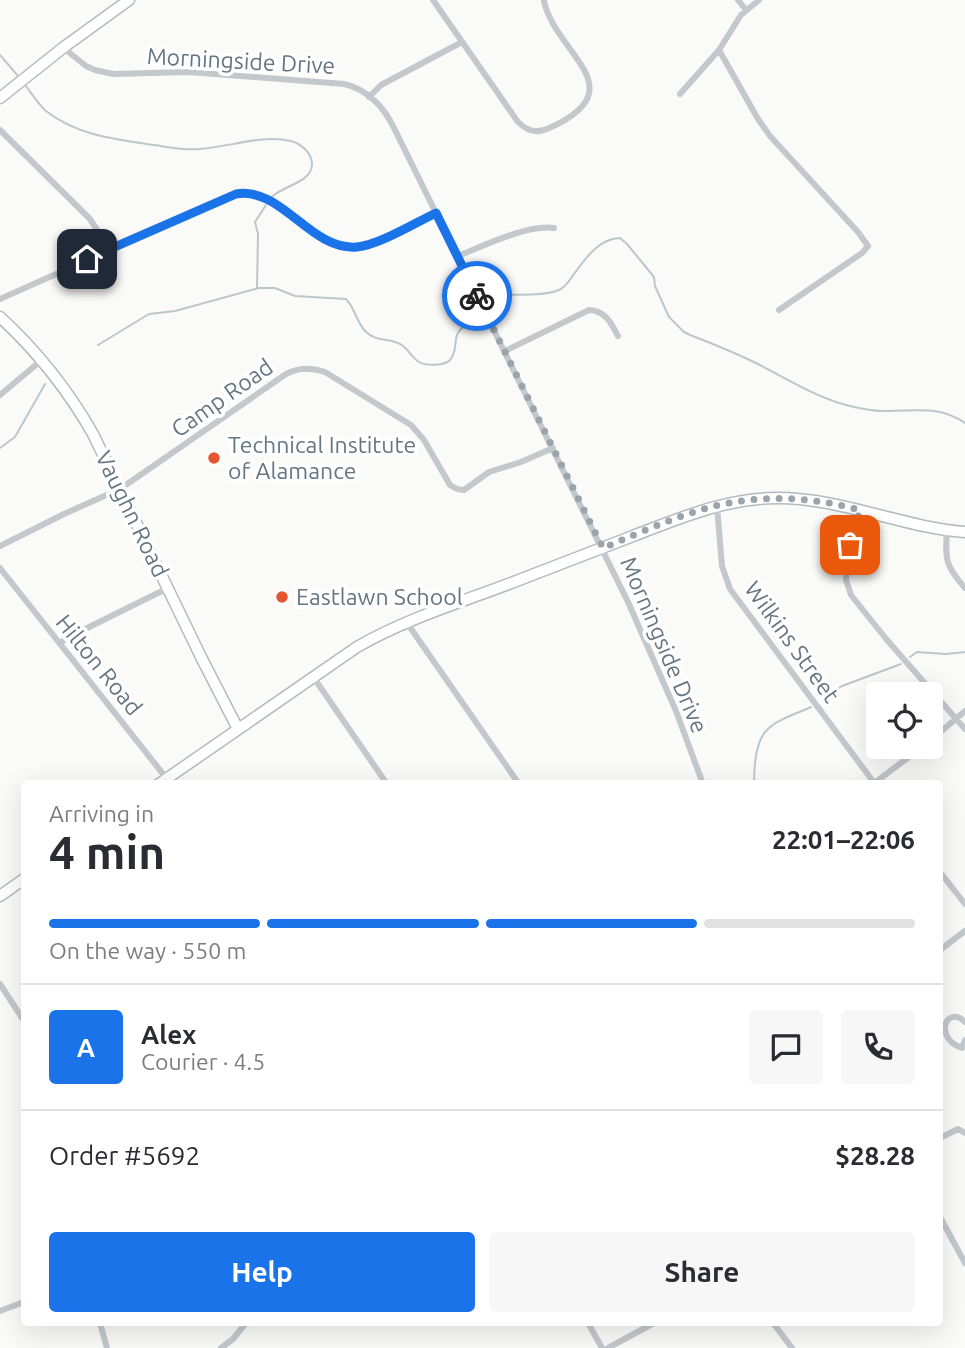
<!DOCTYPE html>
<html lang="en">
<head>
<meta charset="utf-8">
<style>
	:root { --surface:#fff; --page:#f7f7f7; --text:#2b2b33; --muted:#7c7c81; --line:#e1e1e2; --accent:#1a73e8 }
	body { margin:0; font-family:Ubuntu,sans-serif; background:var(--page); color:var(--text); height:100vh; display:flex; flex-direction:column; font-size:26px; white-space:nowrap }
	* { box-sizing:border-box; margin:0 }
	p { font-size:23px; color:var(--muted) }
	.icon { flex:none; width:38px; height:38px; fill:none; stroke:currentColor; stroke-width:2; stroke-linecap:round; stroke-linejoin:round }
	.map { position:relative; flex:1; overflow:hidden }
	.side { position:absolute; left:21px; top:780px; width:922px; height:546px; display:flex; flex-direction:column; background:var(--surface); border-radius:7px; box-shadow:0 7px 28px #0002 }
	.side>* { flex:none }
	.buttons { position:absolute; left:866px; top:682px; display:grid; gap:14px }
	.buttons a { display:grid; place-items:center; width:77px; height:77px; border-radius:7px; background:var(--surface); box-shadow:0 7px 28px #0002; font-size:35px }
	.pin { position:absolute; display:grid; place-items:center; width:60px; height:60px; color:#fff; margin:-30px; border-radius:14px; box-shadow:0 4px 10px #0006 }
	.courier { position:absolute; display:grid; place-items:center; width:70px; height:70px; margin:-35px; border:5px solid #1a73e8; border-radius:50%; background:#fff; color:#222; box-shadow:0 2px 9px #0007 }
	.summary em { font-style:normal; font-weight:600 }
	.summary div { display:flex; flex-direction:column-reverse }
	.summary { display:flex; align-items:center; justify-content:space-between; height:119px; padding:0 28px }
	h1 { font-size:46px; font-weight:600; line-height:52px }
	.bar { display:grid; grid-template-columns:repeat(4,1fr); gap:10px 7px; align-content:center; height:84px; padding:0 28px }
	.bar i { height:9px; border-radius:5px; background:var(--line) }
	.bar .selected { background:var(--accent) }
	.bar p { grid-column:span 4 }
	.line { display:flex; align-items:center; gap:18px; padding:0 28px; border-top:2px solid var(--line) }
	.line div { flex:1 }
	.round { display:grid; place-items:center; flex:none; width:74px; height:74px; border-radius:7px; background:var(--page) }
	.button { display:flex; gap:14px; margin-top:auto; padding:14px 28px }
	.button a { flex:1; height:80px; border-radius:7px; background:var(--accent); color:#fff; font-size:28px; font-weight:600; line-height:80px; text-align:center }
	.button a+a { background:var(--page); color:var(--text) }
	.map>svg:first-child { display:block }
</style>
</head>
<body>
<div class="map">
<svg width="965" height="1348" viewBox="0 0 965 1348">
	<rect width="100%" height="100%" fill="#fafaf8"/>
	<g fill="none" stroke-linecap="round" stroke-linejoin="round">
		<path stroke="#bbc7cb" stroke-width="2" d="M 0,55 L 18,76
			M 26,86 C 32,94 38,104 46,111 C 75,134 112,139 147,144 C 165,146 182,151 200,149 C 230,147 262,134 291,141 C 301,144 311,152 312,163 C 313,182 285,185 273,196
			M 257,288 L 258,234 L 255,222 L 266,205
			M 487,295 C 506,294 543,297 559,290 C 568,286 571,277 577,270 C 587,256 601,238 620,238 L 627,244 L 654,277 L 655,286 L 669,317 L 684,332 L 690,335 C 711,343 733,352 754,362 C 784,377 813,396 846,405 C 858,408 870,411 883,411 C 913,412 938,404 965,423
			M 98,345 L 149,314 L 175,311 L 259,288 L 275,288 L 295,296 L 346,299 C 355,308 356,321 365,331 C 377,343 387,337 400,344 C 408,348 412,358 419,362 C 426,366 445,366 450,360 C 457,352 454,344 457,335 C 459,330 464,327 466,322 C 470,315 468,308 472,302
			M 0,448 L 15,437 L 45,384
			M 910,657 L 917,652 L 946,654 L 965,652
			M 822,699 L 842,686 L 901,664
			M 754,784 C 754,768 755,743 766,731 C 777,719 796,714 811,707"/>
		<defs>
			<path id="secondary" d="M 0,98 L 64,47 L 129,0
				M 0,317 C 38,352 68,390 93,434 L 202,659 L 238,729
				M 159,784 L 357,647 C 407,618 465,601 519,580 C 557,565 595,551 633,536 C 680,518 726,498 777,498 C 842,498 901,527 965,532
				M 0,896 L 24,879"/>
		</defs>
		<use href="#secondary" stroke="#b3babf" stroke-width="13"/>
		<path stroke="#c3c8cc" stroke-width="6" d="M 433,0 L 518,122 C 526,130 535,134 547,129 C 639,89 555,54 544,1
			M 738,0 L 746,10
			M 64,47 L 71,54 L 86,66 L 95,70 L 113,74 L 189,72 L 344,84 C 367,89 384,107 394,128 L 628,602 L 676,711 L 703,784
			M 719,50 L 758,119 L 770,136 L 858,232 L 868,246 L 862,253 L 779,310
			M 680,94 L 719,50 L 741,15 L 759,0
			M 369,97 L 381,85 L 462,42
			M 0,130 L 89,218 L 96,228 L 107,250
			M 458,256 C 483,246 528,224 554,228
			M 0,299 L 236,194 C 283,187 310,252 357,247 C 380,245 414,223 436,213
			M 505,351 L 589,310 C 606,311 611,323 618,336
			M 0,395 L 43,359
			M 717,506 L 722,566 L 730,589 L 875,784
			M 860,510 L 847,559 L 846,580 L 851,595 L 887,640 L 965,729
			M 947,530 C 945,560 945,565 965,588
			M 0,546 L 64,514 L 120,489 L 286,374 C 299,367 311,367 325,372 L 411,425 L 424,440 L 450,485 L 457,489 L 464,490 L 489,472 L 521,462 L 553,448
			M 0,568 L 171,784
			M 407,623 L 519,784
			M 60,644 L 65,639 L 168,588
			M 314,678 L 387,784
			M 931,740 L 965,711
			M 873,784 L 922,747
			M 940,872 L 965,904
			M 940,950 L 965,931
			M 0,984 L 24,1021
			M 965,1022 C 946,1004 933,1038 962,1048 L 965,1040
			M 940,1138 L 958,1129 L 965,1133
			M 940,1217 L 965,1263
			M 0,1311 L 24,1302
			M 100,1323 L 107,1348
			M 588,1323 L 602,1348
			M 773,1323 L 792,1348
			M 221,1348 L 233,1339 L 246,1323
			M 608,1348 L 654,1323"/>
		<use href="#secondary" stroke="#fff" stroke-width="10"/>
	</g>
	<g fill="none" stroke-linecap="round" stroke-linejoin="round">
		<path stroke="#99a4ac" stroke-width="7" stroke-dasharray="0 12.6" d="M 477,296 L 603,548 C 639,533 676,516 715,506 C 763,494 812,497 860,510 L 850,545"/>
		<path stroke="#1a73e8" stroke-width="9" d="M 87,259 L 236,194 C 282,186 310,251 357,247 C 379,245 415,223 436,213 L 477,296"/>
	</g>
	<g fill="#e4572e" stroke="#fff" stroke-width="2.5">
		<circle cx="214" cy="458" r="7"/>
		<circle cx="282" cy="597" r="7"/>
	</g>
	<g text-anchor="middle" stroke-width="7" stroke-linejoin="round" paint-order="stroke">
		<g font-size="23" fill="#657683" stroke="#fff">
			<text transform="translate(241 61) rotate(3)" y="8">Morningside Drive</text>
			<text transform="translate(222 398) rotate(-35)" y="8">Camp Road</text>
			<text transform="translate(132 514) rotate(64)" y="8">Vaughn Road</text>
			<text transform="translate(792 642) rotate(54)" y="8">Wilkins Street</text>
			<text transform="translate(664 645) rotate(67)" y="8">Morningside Drive</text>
			<text transform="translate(99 665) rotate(51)" y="8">Hilton Road</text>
		</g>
		<g font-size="23" fill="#657683" stroke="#fff" text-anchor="start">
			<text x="228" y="453">Technical Institute<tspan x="228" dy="26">of Alamance</tspan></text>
			<text x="296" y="605">Eastlawn School</text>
		</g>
	</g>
</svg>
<div class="buttons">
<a><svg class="icon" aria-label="locate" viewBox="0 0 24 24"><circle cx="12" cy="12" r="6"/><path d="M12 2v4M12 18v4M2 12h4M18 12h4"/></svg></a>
</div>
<div class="pin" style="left:850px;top:545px;background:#ea580c"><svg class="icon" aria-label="bag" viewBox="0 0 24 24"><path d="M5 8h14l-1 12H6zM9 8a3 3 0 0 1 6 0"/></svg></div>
<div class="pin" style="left:87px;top:259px;background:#1f2937"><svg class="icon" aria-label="home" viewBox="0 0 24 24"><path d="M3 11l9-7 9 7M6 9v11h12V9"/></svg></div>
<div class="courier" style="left:477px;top:296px"><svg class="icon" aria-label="bike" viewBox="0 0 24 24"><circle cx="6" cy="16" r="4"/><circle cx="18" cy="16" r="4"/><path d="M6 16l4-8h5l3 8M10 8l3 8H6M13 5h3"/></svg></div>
<section class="side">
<div class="summary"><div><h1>4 min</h1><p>Arriving in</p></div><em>22:01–22:06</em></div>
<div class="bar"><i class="selected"></i><i class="selected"></i><i class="selected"></i><i></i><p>On the way · 550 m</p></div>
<div class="line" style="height:126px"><b class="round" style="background:var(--accent);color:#fff">A</b><div><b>Alex</b><p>Courier · 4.5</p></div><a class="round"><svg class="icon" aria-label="chat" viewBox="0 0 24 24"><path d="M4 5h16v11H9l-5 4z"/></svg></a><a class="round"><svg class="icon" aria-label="phone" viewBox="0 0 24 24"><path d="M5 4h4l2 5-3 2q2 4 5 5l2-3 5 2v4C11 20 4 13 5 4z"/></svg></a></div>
<div class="line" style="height:91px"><div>Order #5692</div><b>$28.28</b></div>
<div class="button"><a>Help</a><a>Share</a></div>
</section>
</div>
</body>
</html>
